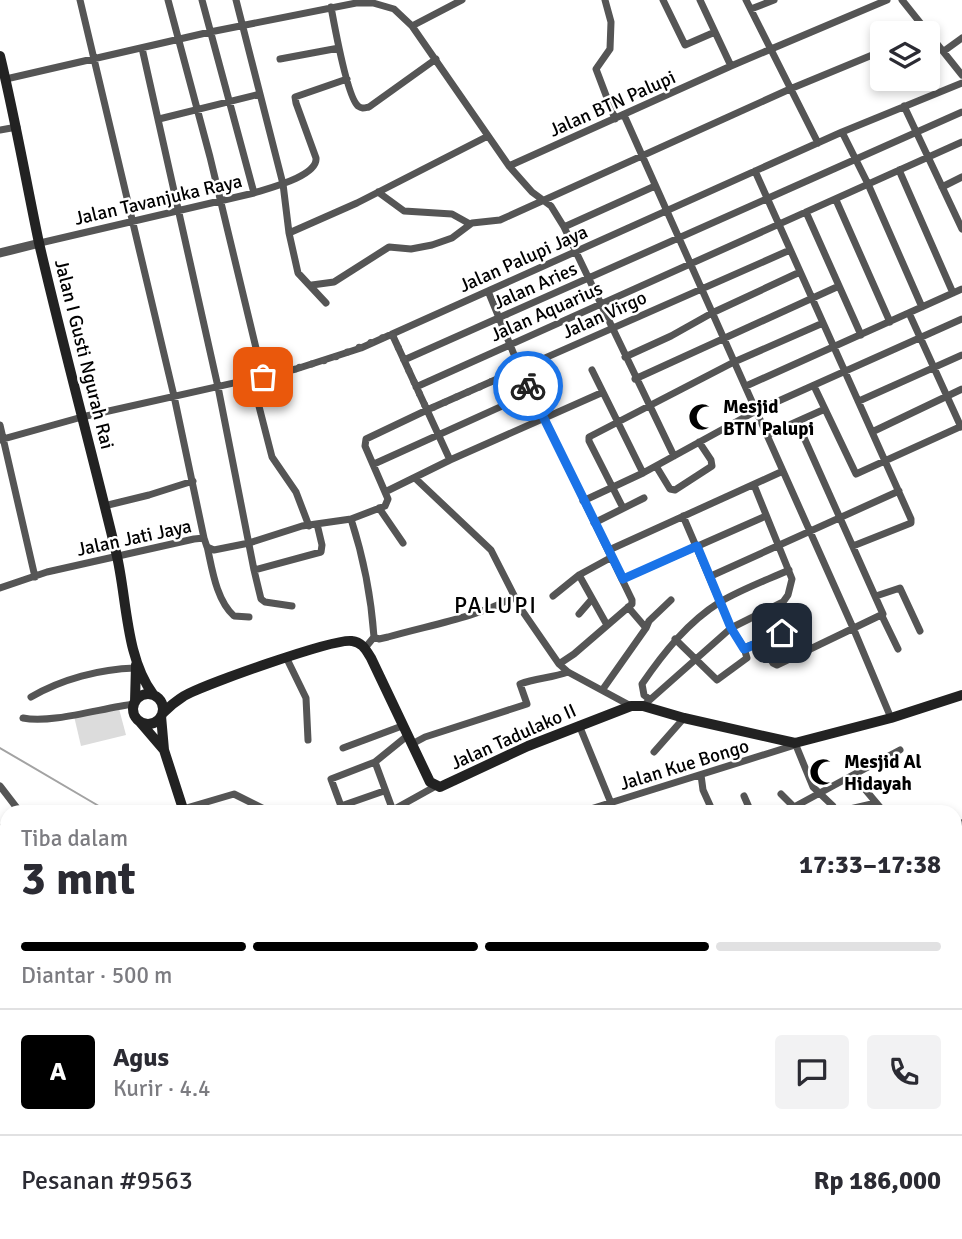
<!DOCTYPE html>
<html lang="id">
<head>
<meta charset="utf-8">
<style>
	:root { --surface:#fff; --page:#f2f2f3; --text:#2b2b33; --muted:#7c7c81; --line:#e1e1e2; --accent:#000 }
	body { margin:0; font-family:Signika,sans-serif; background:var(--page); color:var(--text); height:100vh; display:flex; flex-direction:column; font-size:26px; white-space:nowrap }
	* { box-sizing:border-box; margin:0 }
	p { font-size:23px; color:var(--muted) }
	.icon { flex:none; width:38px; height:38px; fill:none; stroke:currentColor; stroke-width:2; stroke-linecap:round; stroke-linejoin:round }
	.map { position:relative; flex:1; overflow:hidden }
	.panel { position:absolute; left:0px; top:805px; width:962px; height:434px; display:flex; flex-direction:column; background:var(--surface); border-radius:21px 21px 0 0; box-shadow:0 4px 10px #0003 }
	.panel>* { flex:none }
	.controls { position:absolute; left:870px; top:21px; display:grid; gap:14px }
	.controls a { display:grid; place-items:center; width:70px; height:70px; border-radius:7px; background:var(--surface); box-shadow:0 4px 10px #0003; font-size:35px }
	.pin { position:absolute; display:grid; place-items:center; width:60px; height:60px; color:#fff; margin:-30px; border-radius:14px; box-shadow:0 4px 10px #0006 }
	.courier { position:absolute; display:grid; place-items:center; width:70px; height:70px; margin:-35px; border:5px solid #1a73e8; border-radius:50%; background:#fff; color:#222; box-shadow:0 2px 9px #0007 }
	.overview em { font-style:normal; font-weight:800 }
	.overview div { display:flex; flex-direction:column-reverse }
	.overview { display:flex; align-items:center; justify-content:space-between; height:119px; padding:0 21px }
	h1 { font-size:46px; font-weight:800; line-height:52px }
	.bar { display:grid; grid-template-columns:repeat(4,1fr); gap:10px 7px; align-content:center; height:84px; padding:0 21px }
	.bar i { height:9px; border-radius:5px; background:var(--line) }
	.bar .active { background:var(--accent) }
	.bar p { grid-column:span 4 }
	.line { display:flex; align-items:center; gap:18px; padding:0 21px; border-top:2px solid var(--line) }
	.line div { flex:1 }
	.round { display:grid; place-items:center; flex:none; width:74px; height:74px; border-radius:7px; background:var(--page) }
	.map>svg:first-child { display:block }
</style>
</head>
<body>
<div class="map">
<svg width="962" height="1239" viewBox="0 0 962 1239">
	<rect width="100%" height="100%" fill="#fff"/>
	<path fill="#dcdcdc" d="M 118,705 L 126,735 L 81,746 L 74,716 Z"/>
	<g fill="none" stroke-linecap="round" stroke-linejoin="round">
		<path stroke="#a3a3a3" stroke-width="2" d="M 0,748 L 109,812
			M 921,1232 L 934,1239"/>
		<path stroke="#555" stroke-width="7" d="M 80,0 L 174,396 L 204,538
			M 168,0 L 210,157 L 263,377
			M 202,0 L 254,193
			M 236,0 L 283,184 L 289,233 L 298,273 L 326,303
			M 605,0 L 611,22 L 610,49 L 596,69 L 615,119
			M 663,0 L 685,45 L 715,32
			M 700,0 L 731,66
			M 746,0 L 818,143
			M 902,0 L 962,75
			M 331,7 C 334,23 347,97 358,106 C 362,109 364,108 369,107 L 436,59
			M 751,9 L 774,0
			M 412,26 L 462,0
			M 142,48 L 218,387 L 254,570 L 321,552 L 322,545 L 317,524
			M 944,51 L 962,38
			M 280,59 L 339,48
			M 6,79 L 210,32 L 356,3 L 373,3 L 394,9 L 412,26 L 509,166 L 532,192 L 551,206 L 564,227 L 674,456
			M 904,106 L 962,229
			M 624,115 L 854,630 L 891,718
			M 159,119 L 260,94
			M 0,130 L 17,127
			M 842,132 L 868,184 L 922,307
			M 509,166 L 731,66 L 887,0
			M 899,170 L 953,293
			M 755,171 L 911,519 L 911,523 L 853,546
			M 942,187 L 962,177
			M 378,192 L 404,211 L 452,214 L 470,224
			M 836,200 L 890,322
			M 806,212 L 861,335
			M 564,227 L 655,186
			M 289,233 L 357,203 L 488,136
			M 40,243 L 254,193 C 270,188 318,176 316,158 L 296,103 L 295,97 L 347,79
			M 312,285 L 334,282 L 389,247 L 411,249 L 432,245 L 452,238 L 472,223 L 500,220 L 790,89 L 882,51
			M 488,291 L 520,369 L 632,600 L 632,604 L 574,654 L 559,664
			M 909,313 L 961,427
			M 392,334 L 450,460
			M 625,357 L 671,336 L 712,313 L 800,272
			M 404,360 L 962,112
			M 592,370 L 643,473 L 756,411 L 962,319
			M 252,379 L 272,457 L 296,492 L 309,526
			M 635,379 L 839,286
			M 746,386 L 962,289
			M 814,386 L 856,474 L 962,426
			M 416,387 L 962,142
			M 859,401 L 962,355
			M 0,425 L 35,577
			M 872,432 L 962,389
			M 767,435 L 825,409
			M 0,440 L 82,417 L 296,369 L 361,348 L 842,132 L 962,83
			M 374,464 L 531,393
			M 656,466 L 670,489 L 675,490 L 712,466 L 711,460 L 699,442
			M 416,479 L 491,550 L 521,609 L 559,664 L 568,672 L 631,706
			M 385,492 L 450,460 L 601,393
			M 583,501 L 643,473
			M 104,506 L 149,495 L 193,481
			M 379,508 L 403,543
			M 623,508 L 589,441 L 589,437 L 734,362 L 823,323
			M 683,516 L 731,628 L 744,648 L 805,622
			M 594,523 L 644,498
			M 207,546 C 212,568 216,600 234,616 L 249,617
			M 609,550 L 783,471
			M 254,570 L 261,599 L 265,602 L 292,606
			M 711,576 L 899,491
			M 623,579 L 766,516
			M 0,588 L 47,572 L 194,539 L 204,538 L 207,547 L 214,550 L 249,543 L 302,526 L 351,519
			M 553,596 L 579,575
			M 876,596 L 900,588 L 920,631
			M 628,607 L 646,628 L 649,621 L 671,600
			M 579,614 L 592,599
			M 882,616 L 898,649
			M 607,625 L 579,575 L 612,557
			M 374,637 L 379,639 L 388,637 C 429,625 475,618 514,597
			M 675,639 L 717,680 L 747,658 L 744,648
			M 760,643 L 773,663 L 777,665 L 883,614 L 797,422
			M 365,648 L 374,637 C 371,594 364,559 351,519 L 385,506 L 388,499 L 365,446 L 366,439 L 427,410 L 790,250
			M 286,657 L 306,698 L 308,740
			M 603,689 L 646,628
			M 31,697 C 62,679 100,669 135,668
			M 649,699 L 644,695 L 642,684 C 664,652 688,622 720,602 C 742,589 767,580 789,570
			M 643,706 L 731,628 L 783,602 L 788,595 L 792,579 L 754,485
			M 23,718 C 51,724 102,708 134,704
			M 579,725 L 611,803
			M 795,743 L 813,787 L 833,806 L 835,812
			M 412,744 L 425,737 L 527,704 L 520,684 C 536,678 552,678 568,672
			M 343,748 L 402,726
			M 654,752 L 684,718
			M 375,762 L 407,736
			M 701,775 L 703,790 L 713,812
			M 0,786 L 20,812
			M 384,791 L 341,806 L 331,779 L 375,762 L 392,808
			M 781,794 L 794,807 L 853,775
			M 744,796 L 751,812
			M 183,809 L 234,794 L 270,812
			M 391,811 L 436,786
			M 581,812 L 795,745
			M 837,812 L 876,803
			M 884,812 L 853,775 L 900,750
			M 956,828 L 962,823
			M 0,829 L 7,823
			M 0,836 L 7,846
			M 956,870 L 962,873
			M 0,872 L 7,866
			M 956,880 L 962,877
			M 0,893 L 7,902
			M 956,910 L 962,907
			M 956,945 L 962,942
			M 956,979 L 962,976
			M 956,1010 L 962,1006
			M 956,1042 L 962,1041
			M 0,1046 L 7,1078
			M 0,1153 L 7,1150
			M 956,1168 L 962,1164
			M 45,1232 L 46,1239
			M 126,1232 L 128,1239
			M 477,1232 L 481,1239
			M 572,1232 L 574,1239
			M 716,1232 L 755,1239"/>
		<path stroke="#555" stroke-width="9" d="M 0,253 L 40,243
			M 359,1232 L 361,1239"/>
		<path stroke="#222" stroke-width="10" d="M 0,56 C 15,118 26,181 39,243 C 63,346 91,449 116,552 C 127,596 125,657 153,694
			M133 709a15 15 0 1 1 30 0a15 15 0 1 1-30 0Z
			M 135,702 L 136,665
			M 163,713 C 169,707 176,701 184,696 C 203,685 334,638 352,641 C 362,642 366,650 371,658 L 430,782 L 440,787 L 528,746 L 631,706 L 643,706 L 684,718 L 795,743 L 891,718 L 962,695
			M 161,716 L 164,750 L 184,812
			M 140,722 L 164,750
			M 0,1002 L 7,999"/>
	</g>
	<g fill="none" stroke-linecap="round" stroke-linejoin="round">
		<path stroke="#595959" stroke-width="7" stroke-dasharray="0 12.6" d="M 263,377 L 330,359 L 392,334 L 427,410 L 520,369 L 528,386"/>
		<path stroke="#1a73e8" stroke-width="9" d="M 528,386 L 623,579 L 697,546 L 731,628 L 744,649 L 782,633"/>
	</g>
	<defs>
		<symbol id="mosque-bare" viewBox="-9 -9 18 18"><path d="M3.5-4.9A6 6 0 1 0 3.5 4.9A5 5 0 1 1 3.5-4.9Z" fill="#000" stroke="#fff" stroke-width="2.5" paint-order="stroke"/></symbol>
	</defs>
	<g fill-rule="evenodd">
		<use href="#mosque-bare" x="683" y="398" width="38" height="38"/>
		<use href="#mosque-bare" x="804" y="753" width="38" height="38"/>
	</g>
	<g text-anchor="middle" stroke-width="5" stroke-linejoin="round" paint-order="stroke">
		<g font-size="19" fill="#000" stroke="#fff">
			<text transform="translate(612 103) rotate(-24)" y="7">Jalan BTN Palupi</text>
			<text transform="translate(158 199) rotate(-13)" y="7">Jalan Tavanjuka Raya</text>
			<text transform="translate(523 258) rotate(-24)" y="7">Jalan Palupi Jaya</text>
			<text transform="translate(535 285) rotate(-24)" y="7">Jalan Aries</text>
			<text transform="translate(546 311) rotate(-24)" y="7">Jalan Aquarius</text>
			<text transform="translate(604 314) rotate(-24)" y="7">Jalan Virgo</text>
			<text transform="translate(85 354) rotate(76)" y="7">Jalan I Gusti Ngurah Rai</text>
			<text transform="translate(134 537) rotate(-12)" y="7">Jalan Jati Jaya</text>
			<text transform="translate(513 736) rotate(-24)" y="7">Jalan Tadulako II</text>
			<text transform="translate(684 764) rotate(-17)" y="7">Jalan Kue Bongo</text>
		</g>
		<g font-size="19" font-weight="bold" fill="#000" stroke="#fff" text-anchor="start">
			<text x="723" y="413">Mesjid<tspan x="723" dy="22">BTN Palupi</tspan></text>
			<text x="844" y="768">Mesjid Al<tspan x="844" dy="22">Hidayah</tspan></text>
		</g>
		<g font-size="23" letter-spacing="2" fill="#000" stroke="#fff">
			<text x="496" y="613">PALUPI</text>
		</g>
	</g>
</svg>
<div class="controls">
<a><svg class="icon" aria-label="layers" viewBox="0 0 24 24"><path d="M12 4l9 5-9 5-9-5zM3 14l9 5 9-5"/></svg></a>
</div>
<div class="pin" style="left:263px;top:377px;background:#ea580c"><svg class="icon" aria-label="bag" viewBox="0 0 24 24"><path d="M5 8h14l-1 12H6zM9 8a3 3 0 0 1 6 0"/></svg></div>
<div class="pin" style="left:782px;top:633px;background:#1f2937"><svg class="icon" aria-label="home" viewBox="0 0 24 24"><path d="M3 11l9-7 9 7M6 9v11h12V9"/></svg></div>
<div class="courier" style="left:528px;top:386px"><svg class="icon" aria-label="bike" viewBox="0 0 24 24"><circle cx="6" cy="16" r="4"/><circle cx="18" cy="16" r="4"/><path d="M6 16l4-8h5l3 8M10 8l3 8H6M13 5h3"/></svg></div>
<section class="panel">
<div class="overview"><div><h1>3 mnt</h1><p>Tiba dalam</p></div><em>17:33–17:38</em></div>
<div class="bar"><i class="active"></i><i class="active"></i><i class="active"></i><i></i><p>Diantar · 500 m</p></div>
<div class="line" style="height:126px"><b class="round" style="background:var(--accent);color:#fff">A</b><div><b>Agus</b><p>Kurir · 4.4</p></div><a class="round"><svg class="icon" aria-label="chat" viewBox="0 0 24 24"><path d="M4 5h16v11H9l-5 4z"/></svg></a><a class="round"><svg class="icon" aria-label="phone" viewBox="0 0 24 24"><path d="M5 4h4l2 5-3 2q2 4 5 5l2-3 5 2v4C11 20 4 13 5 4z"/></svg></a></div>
<div class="line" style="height:91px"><div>Pesanan #9563</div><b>Rp 186,000</b></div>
</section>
</div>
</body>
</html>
